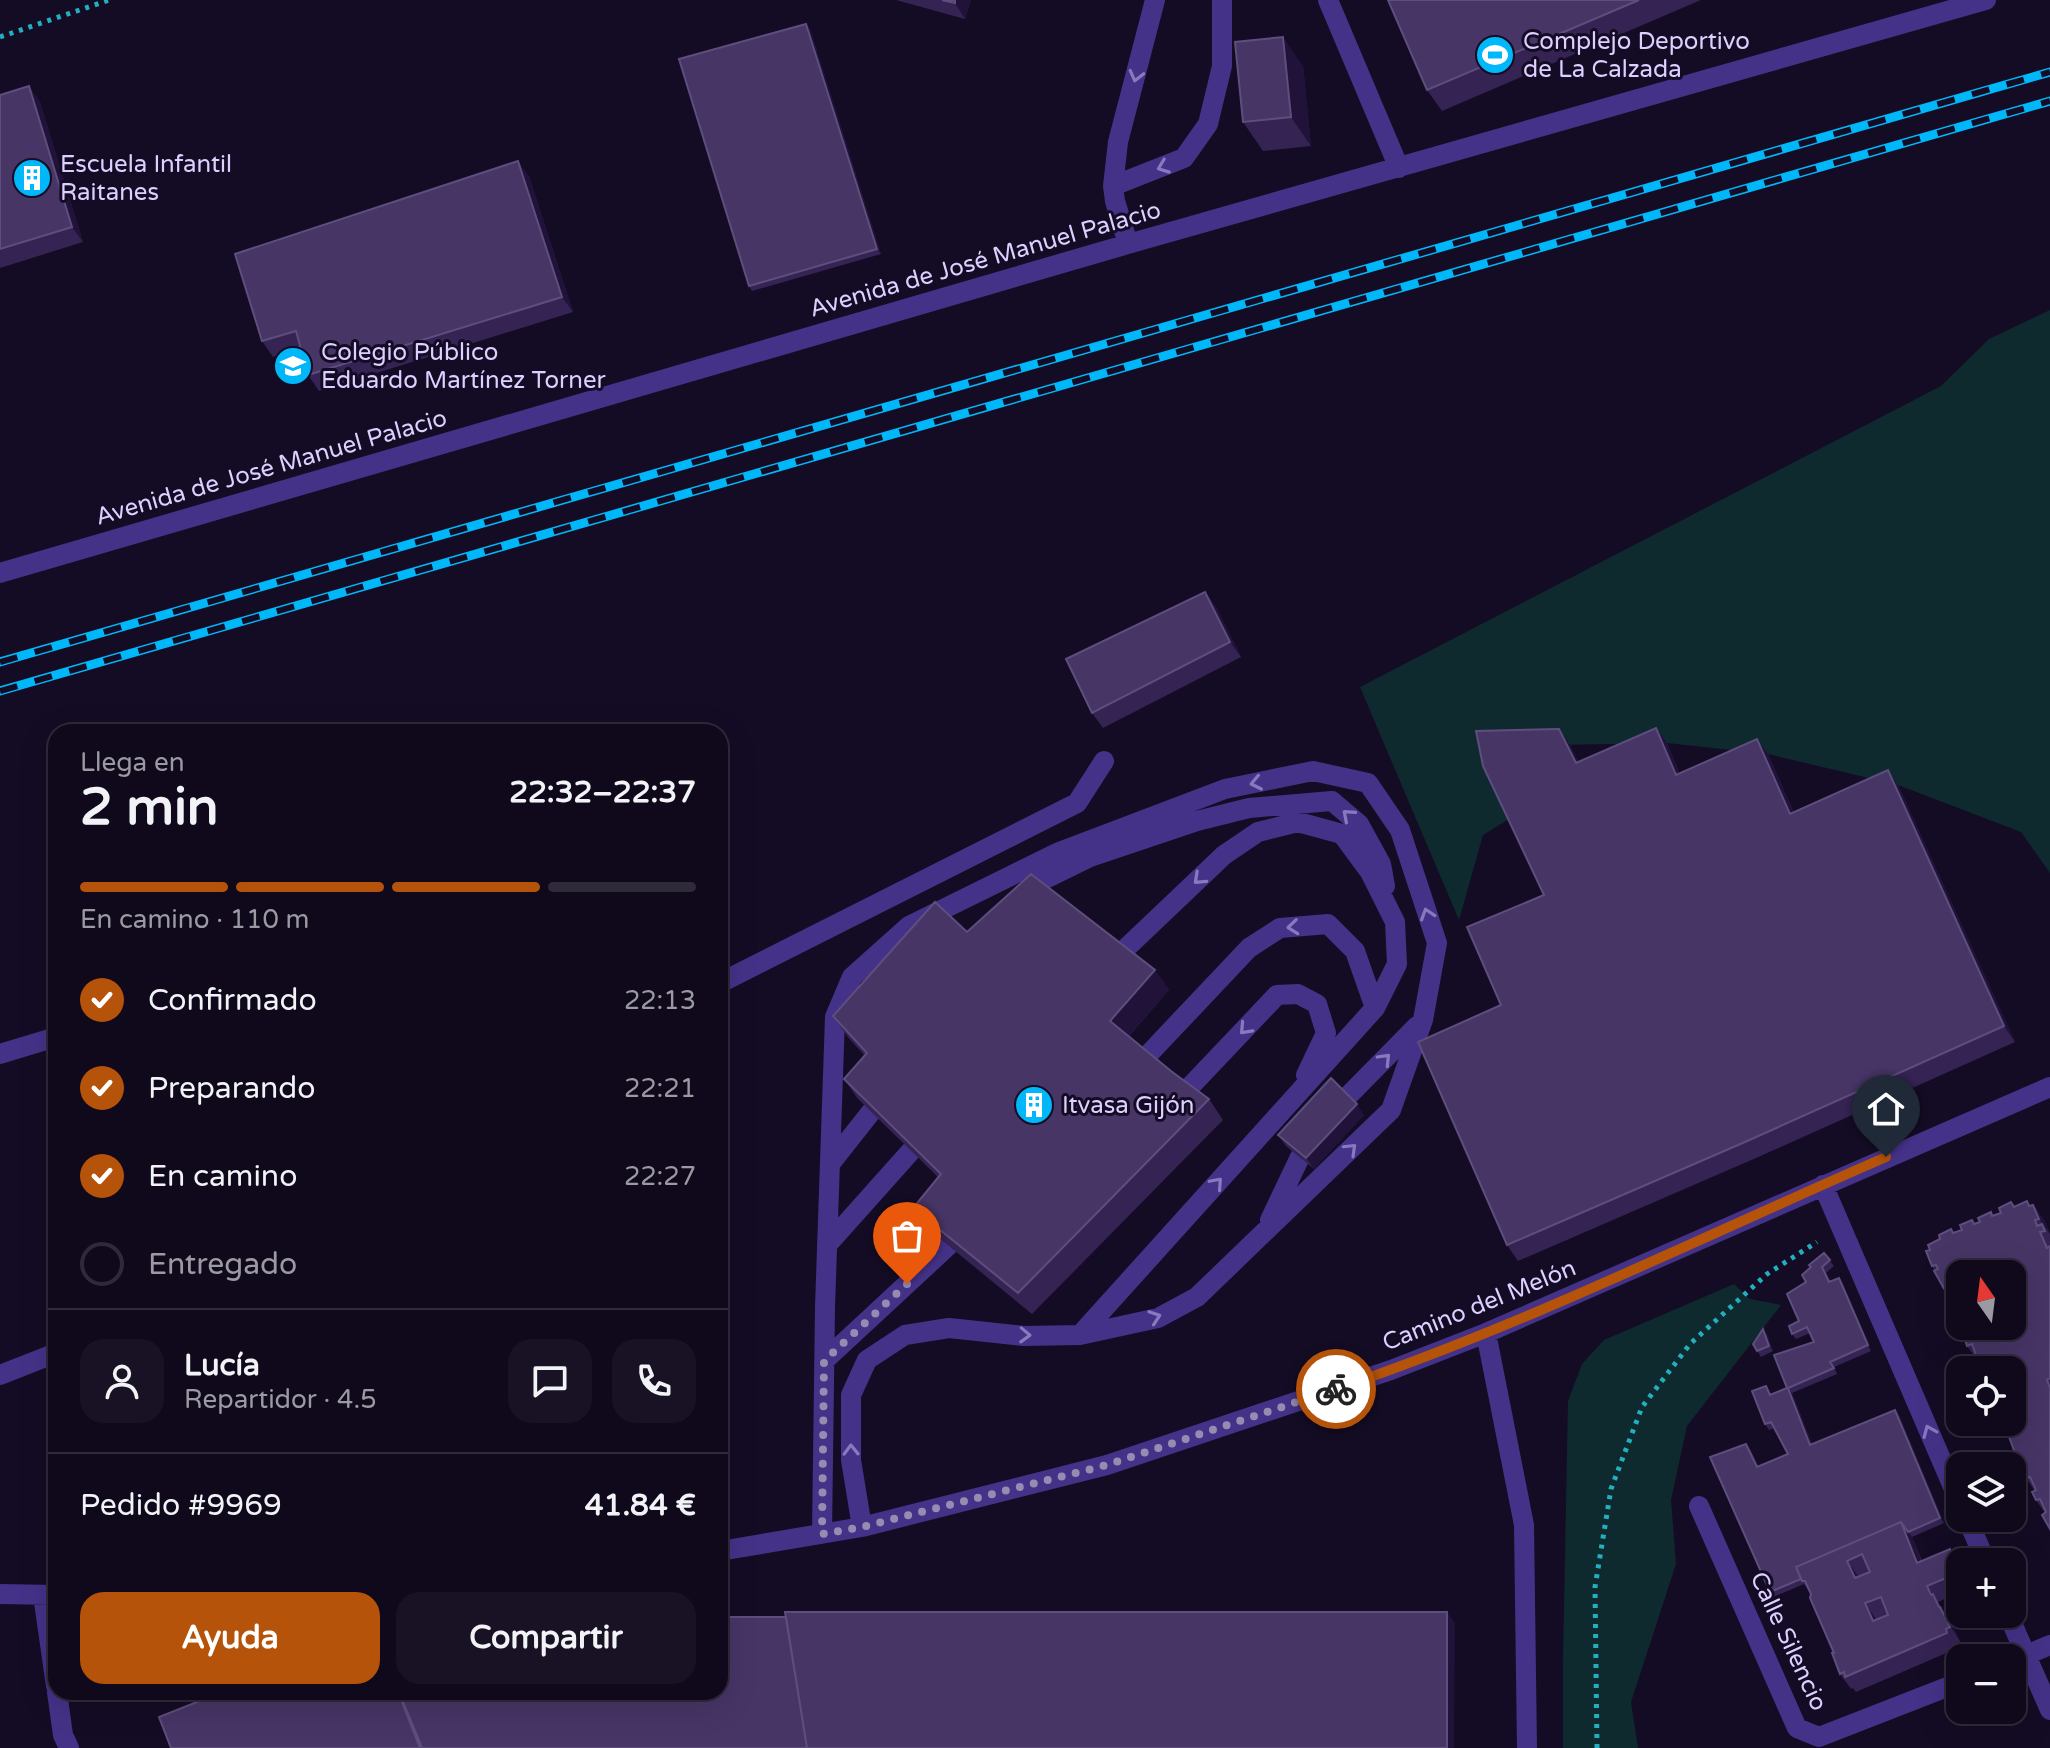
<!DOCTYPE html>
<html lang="es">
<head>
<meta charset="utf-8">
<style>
	:root { --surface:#0f091b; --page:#181224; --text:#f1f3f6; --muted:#9b9aa3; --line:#2f2a3a; --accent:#b45309 }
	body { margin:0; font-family:"Varela Round",sans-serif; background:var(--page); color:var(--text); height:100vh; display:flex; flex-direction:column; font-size:30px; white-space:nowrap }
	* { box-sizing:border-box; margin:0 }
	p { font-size:26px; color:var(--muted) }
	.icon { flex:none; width:44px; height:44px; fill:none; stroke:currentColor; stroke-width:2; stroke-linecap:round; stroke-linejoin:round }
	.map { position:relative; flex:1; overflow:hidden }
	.details { position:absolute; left:48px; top:724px; width:680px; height:976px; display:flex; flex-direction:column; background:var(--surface); border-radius:24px; box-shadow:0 8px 32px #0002,0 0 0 2px var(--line) }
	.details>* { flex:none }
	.needle { width:52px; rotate:346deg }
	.tools { position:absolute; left:1946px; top:1260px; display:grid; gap:16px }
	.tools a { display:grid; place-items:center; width:80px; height:80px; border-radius:16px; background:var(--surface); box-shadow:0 8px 32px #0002,0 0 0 2px var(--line); font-size:40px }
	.pin { position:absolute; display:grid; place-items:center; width:68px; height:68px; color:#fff; margin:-82px -34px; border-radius:50% 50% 50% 0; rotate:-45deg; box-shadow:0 0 8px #0007 }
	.pin .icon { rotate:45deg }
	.courier { position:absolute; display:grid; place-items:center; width:80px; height:80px; margin:-40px; border:6px solid #b45309; border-radius:50%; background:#fff; color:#222; box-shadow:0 2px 10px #0007 }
	.summary em { font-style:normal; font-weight:700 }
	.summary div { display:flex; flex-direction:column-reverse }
	.summary { display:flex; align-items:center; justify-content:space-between; height:136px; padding:0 32px }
	h1 { font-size:52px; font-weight:700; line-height:60px }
	.bar { display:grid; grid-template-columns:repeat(4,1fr); gap:12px 8px; align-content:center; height:96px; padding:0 32px }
	.bar i { height:10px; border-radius:6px; background:var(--line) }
	.bar .selected { background:var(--accent) }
	.bar p { grid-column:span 4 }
	.line { display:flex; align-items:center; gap:20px; padding:0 32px; border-top:2px solid var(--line) }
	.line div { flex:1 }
	.round { display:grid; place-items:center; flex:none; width:84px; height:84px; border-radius:24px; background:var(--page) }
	ol { padding:0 32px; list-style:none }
	li { display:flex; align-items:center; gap:24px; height:88px }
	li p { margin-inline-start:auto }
	li .icon { padding:8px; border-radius:50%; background:var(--accent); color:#fff; stroke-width:4 }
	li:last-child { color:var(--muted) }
	li i { width:44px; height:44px; border:4px solid var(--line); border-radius:50% }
	.cta { display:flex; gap:16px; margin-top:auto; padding:16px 32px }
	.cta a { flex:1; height:92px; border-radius:24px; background:var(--accent); color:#fff; font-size:32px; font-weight:700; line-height:92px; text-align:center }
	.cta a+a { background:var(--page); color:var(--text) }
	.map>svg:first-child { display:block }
</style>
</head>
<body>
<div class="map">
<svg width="2050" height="1748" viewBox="0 0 2050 1748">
	<rect width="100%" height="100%" fill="#140c24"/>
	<path fill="#0e2a2f" d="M 2050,310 L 2050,873 L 2021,832 L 1898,785 L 1768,754 L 1667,743 L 1487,746 L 1511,818 L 1483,835 L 1459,920 L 1360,687 L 1941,386 L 1989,339 Z
		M 1734,1284 L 1750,1299 L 1781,1305 L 1687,1426 L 1671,1500 L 1676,1564 L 1631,1702 L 1638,1748 L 1563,1748 L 1563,1660 L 1568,1401 L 1582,1364 L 1604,1340 Z"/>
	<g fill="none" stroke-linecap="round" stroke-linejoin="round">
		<path stroke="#22afc0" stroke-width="5" stroke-dasharray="4 6" stroke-linecap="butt" d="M 0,37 L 109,0
			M 1597,1748 L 1595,1587 L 1611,1489 L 1642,1407 L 1690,1344 L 1767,1274 L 1817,1242"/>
		<path stroke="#443288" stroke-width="20" d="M 1328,0 L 1399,168
			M 1113,186 L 1184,158 L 1208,124 L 1222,66 L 1222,0
			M 1128,244 L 1115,201 L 1113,186 L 1118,142 L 1155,0
			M 0,573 L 1128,244 L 1986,0
			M 1019,899 L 1041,881 L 1090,857 L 1197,821 L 1249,808 L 1332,801 L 1359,824 L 1381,864 L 1385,886
			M 720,983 L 1077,803 L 1104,761
			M 0,1054 L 56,1037
			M 1145,1058 L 1249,948 L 1280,928 L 1328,924 L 1355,951 L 1375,1008
			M 1185,1092 L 1277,995 L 1298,994 L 1317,1004 L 1326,1033 L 1306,1075
			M 1347,1097 L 1417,1026
			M 830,1164 L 871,1112
			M 1823,1185 L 1960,1503
			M 1270,1220 L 1300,1157
			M 827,1245 L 911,1151
			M 1486,1333 L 1524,1525 L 1527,1748
			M 824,1361 L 949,1245
			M 0,1375 L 56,1353
			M 1699,1506 L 1797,1728 L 1819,1737 L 1960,1682
			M 1967,1518 L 1986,1562
			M 862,1527 L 851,1460 L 851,1395 L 867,1360 L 905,1335 L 949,1328 L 1024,1336 L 1080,1335 L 1375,1008 L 1397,964 L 1395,922 L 1370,872 L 1342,834 L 1298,822 L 1258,832 L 1224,855 L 1122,952
			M 822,1534 L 825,1307 L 835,1017 L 852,977 L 909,926 L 1059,852 L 1225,789 L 1313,771 L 1368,783 L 1400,830 L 1437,943 L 1423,1020 L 1391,1110 L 1197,1297 L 1158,1318 L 1080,1335
			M 720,1551 L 862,1527 L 1107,1465 L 1391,1370 L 1486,1333 L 2050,1087
			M 0,1594 L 56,1595
			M 43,1595 L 56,1686
			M 2008,1614 L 2050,1710
			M 2012,1661 L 2050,1645
			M 57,1692 L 63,1735 L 69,1748"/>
		<defs>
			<path id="rail" d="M 0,662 L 2050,72
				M 0,691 L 2050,101"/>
		</defs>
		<use href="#rail" stroke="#00b7fa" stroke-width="9"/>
		<use href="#rail" stroke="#140c24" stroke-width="6" stroke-dasharray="18" stroke-linecap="butt"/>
	</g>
	<path fill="#352354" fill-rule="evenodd" d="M 896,0 L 971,0 L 965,19 Z
		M 1388,0 L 1701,0 L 1442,111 L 1427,90 Z
		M 806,24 L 810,29 L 881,254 L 752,291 L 749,286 Z
		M 1303,66 L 1311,146 L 1263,151 L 1243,122 Z
		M 29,86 L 40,102 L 83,242 L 0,268 L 0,95 Z
		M 529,176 L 573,312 L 319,391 L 308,375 L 301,348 L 273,357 L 262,341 Z
		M 1205,592 L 1216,607 L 1241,657 L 1103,728 L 1092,713 Z
		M 1667,743 L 1680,774 L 1768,754 L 1794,813 L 1888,770 L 1898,785 L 2015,1042 L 1756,1158 L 1518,1261 L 1507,1245 L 1501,1005 L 1544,895 L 1570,745 L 1578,762 Z
		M 967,932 L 1155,970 L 1169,990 L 1129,1036 L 1171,1071 L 1209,1099 L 1223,1120 L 1032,1314 L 927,1228 L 913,1208 L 938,1177 L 858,1099 L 844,1079 L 865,1056 L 847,1036 L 833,1016 Z
		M 1364,1115 L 1314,1169 L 1286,1146 L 1278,1135 Z
		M 2027,1201 L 2030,1206 L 2033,1205 L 2044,1220 L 2050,1234 L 2050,1529 L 2045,1513 L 2036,1500 L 2035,1491 L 2026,1478 L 2022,1464 L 2016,1456 L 2009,1437 L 2005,1431 L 2004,1425 L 1976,1358 L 1967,1346 L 1966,1336 L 1957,1324 L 1957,1314 L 1948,1301 L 1946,1292 L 1932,1266 L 1930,1250 L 1954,1233 L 1980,1222 L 1991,1212 L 1994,1216 L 2001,1213 L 2011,1202 L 2014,1207 ZM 1960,1274 L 2012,1326 L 1960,1326 Z
		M 1824,1253 L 1834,1266 L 1826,1273 L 1831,1282 L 1839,1278 L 1843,1284 L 1871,1351 L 1834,1367 L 1837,1374 L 1792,1393 L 1812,1444 L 1895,1410 L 1899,1415 L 1944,1523 L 1912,1537 L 1922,1561 L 1950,1549 L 1960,1563 L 1960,1592 L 1938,1602 L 1951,1622 L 1961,1643 L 1956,1644 L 1958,1648 L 1856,1692 L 1853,1688 L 1851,1689 L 1840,1674 L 1834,1653 L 1811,1594 L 1804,1584 L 1773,1597 L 1770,1592 L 1750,1449 L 1758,1466 L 1788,1454 L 1774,1428 L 1769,1430 L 1765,1424 L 1771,1395 L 1787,1388 L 1814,1342 L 1810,1333 L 1796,1339 L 1792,1334 L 1799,1321 L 1806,1282 L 1811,1267 Z
		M 1767,1334 L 1773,1351 L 1761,1357 L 1753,1344 Z"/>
	<path fill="#201239" d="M 955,0 L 971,0 L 965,19 L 955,3 Z
		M 806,24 L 810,29 L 881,254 L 877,249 Z
		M 1283,37 L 1303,66 L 1311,146 L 1291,117 Z
		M 29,86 L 40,102 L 83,242 L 72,227 Z
		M 518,161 L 529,176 L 573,312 L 562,297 Z
		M 1205,592 L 1216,607 L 1241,657 L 1230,642 Z
		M 1656,728 L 1667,743 L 1687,791 L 1676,775 Z
		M 1559,729 L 1570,745 L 1587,778 L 1576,763 Z
		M 1757,739 L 1768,754 L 1801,830 L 1790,814 Z
		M 1888,770 L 1898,785 L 2015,1042 L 2004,1026 Z
		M 1155,970 L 1169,990 L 1124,1041 L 1110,1021 Z
		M 1357,1104 L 1364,1115 L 1314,1169 L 1306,1158 Z
		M 2033,1205 L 2044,1220 L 2050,1234 L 2039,1219 Z
		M 1839,1278 L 1843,1284 L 1871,1351 L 1868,1345 Z
		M 1763,1329 L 1767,1334 L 1773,1351 L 1769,1346 Z
		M 1788,1388 L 1792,1393 L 1814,1450 L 1810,1445 Z
		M 1895,1410 L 1899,1415 L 1944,1523 L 1940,1518 Z
		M 1901,1522 L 1912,1537 L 1928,1579 L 1917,1563 Z
		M 1950,1549 L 1960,1563 L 1960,1571 Z
		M 1847,1561 L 1858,1576 L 1866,1594 L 1855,1578 Z
		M 1927,1586 L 1951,1622 L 1961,1643 L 1931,1595 Z
		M 1865,1603 L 1876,1619 L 1884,1636 L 1873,1621 Z
		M 1447,1612 L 1455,1623 L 1454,1748 L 1447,1748 Z"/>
	<path fill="#473566" stroke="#5e4e7e" stroke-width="2" fill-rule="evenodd" d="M 942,0 L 955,0 L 955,3 Z
		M 1388,0 L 1639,0 L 1427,90 Z
		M 806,24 L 877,249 L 749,286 L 679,59 Z
		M 1283,37 L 1291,117 L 1243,122 L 1235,42 Z
		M 29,86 L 72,227 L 0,249 L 0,95 Z
		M 518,161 L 562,297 L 308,375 L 296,331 L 262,341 L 235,254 Z
		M 1205,592 L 1230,642 L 1092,713 L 1066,659 Z
		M 1656,728 L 1676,775 L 1757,739 L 1790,814 L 1888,770 L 2004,1026 L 1745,1142 L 1507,1245 L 1418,1042 L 1501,1005 L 1467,927 L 1544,895 L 1483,766 L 1476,731 L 1559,729 L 1576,763 Z
		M 1031,874 L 1155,970 L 1110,1021 L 1171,1071 L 1209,1099 L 1018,1293 L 913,1208 L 941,1174 L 844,1079 L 867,1053 L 833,1016 L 935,902 L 967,932 Z
		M 1331,1078 L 1357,1104 L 1306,1158 L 1278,1135 Z
		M 2027,1201 L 2029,1206 L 2033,1205 L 2039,1219 L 2035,1220 L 2037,1226 L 2042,1224 L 2045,1231 L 2040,1232 L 2047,1248 L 2050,1246 L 2050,1378 L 2047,1380 L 2050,1388 L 2050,1529 L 2042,1515 L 2046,1512 L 2040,1499 L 2036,1500 L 2032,1492 L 2036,1490 L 2030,1477 L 2026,1478 L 2022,1470 L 2024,1469 L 2018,1456 L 2016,1456 L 2008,1434 L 2005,1431 L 2003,1422 L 2012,1422 L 2012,1370 L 1978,1370 L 1974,1359 L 1977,1358 L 1972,1344 L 1967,1346 L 1964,1337 L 1968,1335 L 1963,1326 L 2012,1326 L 2012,1274 L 1960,1274 L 1960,1322 L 1957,1324 L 1954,1315 L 1958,1313 L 1952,1300 L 1948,1301 L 1946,1292 L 1934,1271 L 1938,1269 L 1936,1265 L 1932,1266 L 1926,1251 L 1930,1250 L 1928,1245 L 1940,1239 L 1939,1235 L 1951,1229 L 1953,1233 L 1962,1230 L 1960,1225 L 1972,1220 L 1974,1224 L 1980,1222 L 1978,1218 L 1991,1212 L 1992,1216 L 2001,1213 L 1999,1208 L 2011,1202 L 2014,1207 Z
		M 1824,1253 L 1830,1260 L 1822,1267 L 1829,1282 L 1839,1278 L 1868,1345 L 1830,1362 L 1834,1368 L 1788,1388 L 1810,1445 L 1895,1410 L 1940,1518 L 1908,1532 L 1901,1522 L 1796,1567 L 1801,1579 L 1770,1592 L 1710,1457 L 1746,1444 L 1757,1467 L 1788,1454 L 1771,1422 L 1765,1424 L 1752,1391 L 1766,1386 L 1770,1395 L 1787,1388 L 1774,1355 L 1814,1342 L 1807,1327 L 1792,1334 L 1789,1326 L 1799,1321 L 1787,1294 L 1806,1282 L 1802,1275 L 1811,1267 L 1809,1265 Z
		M 1763,1329 L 1769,1346 L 1757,1351 L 1753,1344 Z
		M 1901,1522 L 1917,1563 L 1950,1549 L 1960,1572 L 1927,1586 L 1931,1595 L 1933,1594 L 1939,1607 L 1940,1607 L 1950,1627 L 1946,1629 L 1947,1633 L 1845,1677 L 1844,1672 L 1840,1674 L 1832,1653 L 1834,1653 L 1810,1598 L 1811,1594 L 1805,1581 L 1802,1581 L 1796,1567 ZM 1862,1554 L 1870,1572 L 1855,1578 L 1847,1561 ZM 1881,1597 L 1888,1615 L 1873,1621 L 1865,1603 Z
		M 785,1612 L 1447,1612 L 1447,1748 L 807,1748 Z
		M 720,1617 L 786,1617 L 807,1748 L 422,1748 L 399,1692 L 720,1692 Z
		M 222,1692 L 398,1692 L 420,1748 L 171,1748 L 159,1717 Z"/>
	<defs><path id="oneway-chevron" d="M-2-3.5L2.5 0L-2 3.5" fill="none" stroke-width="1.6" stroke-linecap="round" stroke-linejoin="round" transform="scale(2)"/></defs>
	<g stroke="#8979be">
		<use href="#oneway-chevron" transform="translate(1136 76) rotate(104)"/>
		<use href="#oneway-chevron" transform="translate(1163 167) rotate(159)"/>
		<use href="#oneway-chevron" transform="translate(1256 783) rotate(168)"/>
		<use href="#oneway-chevron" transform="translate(1348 815) rotate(-139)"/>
		<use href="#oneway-chevron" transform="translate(1199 879) rotate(137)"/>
		<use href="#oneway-chevron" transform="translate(1427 914) rotate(-108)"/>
		<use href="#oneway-chevron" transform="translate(1293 927) rotate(174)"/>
		<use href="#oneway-chevron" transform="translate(1245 1029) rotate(133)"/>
		<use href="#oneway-chevron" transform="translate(1385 1059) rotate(-46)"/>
		<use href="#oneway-chevron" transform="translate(1351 1149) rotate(-44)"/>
		<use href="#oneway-chevron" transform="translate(1217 1183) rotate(-48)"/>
		<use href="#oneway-chevron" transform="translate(1155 1317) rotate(-19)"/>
		<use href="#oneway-chevron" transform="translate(1025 1335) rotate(2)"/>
		<use href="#oneway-chevron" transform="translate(1929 1431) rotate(-113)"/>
		<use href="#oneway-chevron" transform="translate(851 1450) rotate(-91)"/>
	</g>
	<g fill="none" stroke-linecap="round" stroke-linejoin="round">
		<path stroke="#978bb2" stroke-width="8" stroke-dasharray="0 14.4" d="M 907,1284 L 824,1361 L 822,1534 L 862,1527 L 1107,1465 L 1336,1389"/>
		<path stroke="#b45309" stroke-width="10" d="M 1336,1389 C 1525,1325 1704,1236 1886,1157"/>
	</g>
	<defs>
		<symbol id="stadium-disc" viewBox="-11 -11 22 22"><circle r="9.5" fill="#00b7fa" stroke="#140c24"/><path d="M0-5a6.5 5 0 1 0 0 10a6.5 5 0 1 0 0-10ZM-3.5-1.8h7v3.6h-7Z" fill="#fff"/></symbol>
		<symbol id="building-disc" viewBox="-11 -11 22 22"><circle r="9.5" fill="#00b7fa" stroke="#140c24"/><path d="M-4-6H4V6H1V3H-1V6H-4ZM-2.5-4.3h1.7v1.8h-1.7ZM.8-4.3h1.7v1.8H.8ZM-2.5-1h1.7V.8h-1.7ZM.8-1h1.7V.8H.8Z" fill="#fff"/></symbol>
		<symbol id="school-disc" viewBox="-11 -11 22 22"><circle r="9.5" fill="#00b7fa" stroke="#140c24"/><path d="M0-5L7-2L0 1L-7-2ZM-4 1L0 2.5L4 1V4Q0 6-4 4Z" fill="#fff"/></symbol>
	</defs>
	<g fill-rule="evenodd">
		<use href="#stadium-disc" x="1473" y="33" width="44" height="44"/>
		<use href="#building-disc" x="10" y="156" width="44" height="44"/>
		<use href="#school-disc" x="271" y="344" width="44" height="44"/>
		<use href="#building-disc" x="1012" y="1083" width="44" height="44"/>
	</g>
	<g text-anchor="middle" stroke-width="6" stroke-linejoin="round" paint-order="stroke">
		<g font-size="24" fill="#ddcfff" stroke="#140c24" text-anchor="start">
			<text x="1523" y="49">Complejo Deportivo<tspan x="1523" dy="28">de La Calzada</tspan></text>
			<text x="60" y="172">Escuela Infantil<tspan x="60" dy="28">Raitanes</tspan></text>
			<text x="321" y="360">Colegio Público<tspan x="321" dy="28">Eduardo Martínez Torner</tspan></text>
			<text x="1062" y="1113">Itvasa Gijón</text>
		</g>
		<g font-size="24" fill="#ddcfff" stroke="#140c24">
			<text transform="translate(985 259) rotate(-16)" y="8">Avenida de José Manuel Palacio</text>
			<text transform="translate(271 467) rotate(-16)" y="8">Avenida de José Manuel Palacio</text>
			<text transform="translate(1479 1305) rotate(-22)" y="8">Camino del Melón</text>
			<text transform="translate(1789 1641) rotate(65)" y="8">Calle Silencio</text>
		</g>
	</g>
</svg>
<div class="tools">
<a><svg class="needle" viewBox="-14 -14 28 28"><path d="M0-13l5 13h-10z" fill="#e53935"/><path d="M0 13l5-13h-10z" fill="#9b9aa3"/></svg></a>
<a><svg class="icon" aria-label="locate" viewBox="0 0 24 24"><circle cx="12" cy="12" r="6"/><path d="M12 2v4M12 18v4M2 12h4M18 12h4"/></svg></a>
<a><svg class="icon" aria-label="layers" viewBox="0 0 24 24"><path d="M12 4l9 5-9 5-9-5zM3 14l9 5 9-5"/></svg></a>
<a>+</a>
<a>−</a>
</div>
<div class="pin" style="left:907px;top:1284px;background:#ea580c"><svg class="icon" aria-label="bag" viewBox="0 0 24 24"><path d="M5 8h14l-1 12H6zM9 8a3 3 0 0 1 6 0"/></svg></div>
<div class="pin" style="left:1886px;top:1157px;background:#1f2937"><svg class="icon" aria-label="home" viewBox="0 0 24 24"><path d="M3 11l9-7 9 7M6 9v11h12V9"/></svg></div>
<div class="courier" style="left:1336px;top:1389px"><svg class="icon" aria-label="bike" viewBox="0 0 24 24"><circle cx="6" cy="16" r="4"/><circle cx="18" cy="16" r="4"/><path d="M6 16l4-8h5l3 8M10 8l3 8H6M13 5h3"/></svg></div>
<section class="details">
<div class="summary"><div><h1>2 min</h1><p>Llega en</p></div><em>22:32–22:37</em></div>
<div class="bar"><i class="selected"></i><i class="selected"></i><i class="selected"></i><i></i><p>En camino · 110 m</p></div>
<ol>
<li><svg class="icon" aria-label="check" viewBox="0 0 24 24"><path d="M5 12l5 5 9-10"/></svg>Confirmado<p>22:13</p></li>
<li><svg class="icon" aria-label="check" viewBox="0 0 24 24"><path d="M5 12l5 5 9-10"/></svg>Preparando<p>22:21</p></li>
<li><svg class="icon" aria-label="check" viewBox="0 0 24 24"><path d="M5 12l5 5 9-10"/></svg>En camino<p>22:27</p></li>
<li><i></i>Entregado</li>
</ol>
<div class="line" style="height:144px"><a class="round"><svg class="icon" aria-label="person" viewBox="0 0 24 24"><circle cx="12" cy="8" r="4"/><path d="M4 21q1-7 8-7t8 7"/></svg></a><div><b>Lucía</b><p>Repartidor · 4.5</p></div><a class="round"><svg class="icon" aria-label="chat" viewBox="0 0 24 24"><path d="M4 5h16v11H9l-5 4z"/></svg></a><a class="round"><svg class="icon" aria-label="phone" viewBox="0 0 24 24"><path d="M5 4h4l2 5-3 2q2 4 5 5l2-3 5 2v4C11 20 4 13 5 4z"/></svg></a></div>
<div class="line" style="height:104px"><div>Pedido #9969</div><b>41.84 €</b></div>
<div class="cta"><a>Ayuda</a><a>Compartir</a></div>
</section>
</div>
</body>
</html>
